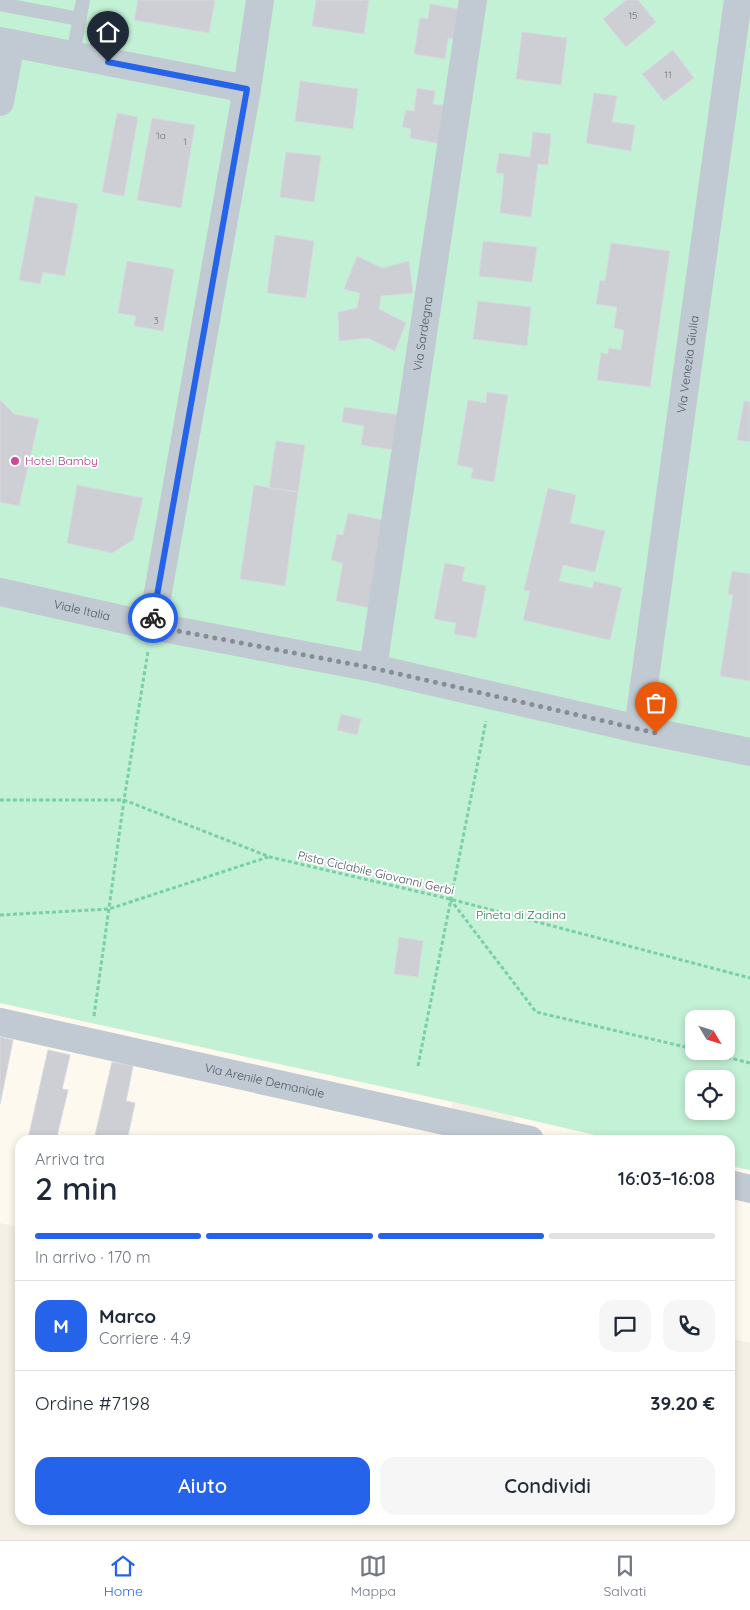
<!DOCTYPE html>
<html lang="it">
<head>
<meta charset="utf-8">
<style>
	:root { --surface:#fff; --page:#f6f6f7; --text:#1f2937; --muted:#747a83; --line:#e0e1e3; --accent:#2563eb }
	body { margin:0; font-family:Quicksand,sans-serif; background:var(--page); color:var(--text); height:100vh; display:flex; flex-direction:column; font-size:19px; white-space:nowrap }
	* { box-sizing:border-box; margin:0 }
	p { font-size:16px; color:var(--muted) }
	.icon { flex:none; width:28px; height:28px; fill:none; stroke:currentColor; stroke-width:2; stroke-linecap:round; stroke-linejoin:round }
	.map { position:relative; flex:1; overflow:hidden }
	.panel { position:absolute; left:15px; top:1135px; width:720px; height:390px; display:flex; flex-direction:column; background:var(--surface); border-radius:15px; box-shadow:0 2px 8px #0003 }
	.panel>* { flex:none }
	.needle { width:32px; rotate:128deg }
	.controls { position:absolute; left:685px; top:1010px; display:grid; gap:10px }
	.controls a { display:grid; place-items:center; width:50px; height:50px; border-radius:10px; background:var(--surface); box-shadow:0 2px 8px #0003; font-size:25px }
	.pin { position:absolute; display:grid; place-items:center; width:42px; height:42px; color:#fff; margin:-51px -21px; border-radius:50% 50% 50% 0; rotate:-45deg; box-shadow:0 0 5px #0007 }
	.pin .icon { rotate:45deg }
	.courier { position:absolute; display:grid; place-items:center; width:50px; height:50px; margin:-25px; border:4px solid #2563eb; border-radius:50%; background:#fff; color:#222; box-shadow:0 1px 6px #0007 }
	.head em { font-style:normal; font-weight:600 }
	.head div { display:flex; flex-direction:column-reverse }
	.head { display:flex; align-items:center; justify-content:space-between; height:85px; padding:0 20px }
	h1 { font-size:32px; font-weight:600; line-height:38px }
	.bar { display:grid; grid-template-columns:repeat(4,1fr); gap:8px 5px; align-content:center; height:60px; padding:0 20px }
	.bar i { height:6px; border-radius:4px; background:var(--line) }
	.bar .on { background:var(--accent) }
	.bar p { grid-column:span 4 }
	.line { display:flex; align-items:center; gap:12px; padding:0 20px; border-top:1px solid var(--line) }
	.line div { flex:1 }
	.round { display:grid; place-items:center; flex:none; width:52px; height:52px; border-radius:15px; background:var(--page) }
	.button { display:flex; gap:10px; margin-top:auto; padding:10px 20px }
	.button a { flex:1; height:58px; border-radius:15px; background:var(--accent); color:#fff; font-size:20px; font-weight:600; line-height:58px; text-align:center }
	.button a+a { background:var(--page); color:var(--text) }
	.tab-bar { display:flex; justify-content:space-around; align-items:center; height:70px; border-top:1px solid var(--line); background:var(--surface); font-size:14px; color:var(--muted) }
	.tab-bar a { display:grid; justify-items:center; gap:2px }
	.tab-bar .on { color:var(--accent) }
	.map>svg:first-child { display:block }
</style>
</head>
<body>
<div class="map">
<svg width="750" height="1540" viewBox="0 0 750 1540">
	<rect width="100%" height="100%" fill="#f5f3f3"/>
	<path fill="#fdf9ef" d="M 0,1003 L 453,1102 L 443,1140 L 20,1140 L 20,1228 L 0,1223 Z
		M 514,1117 L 617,1140 L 510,1140 Z
		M 730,1166 L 750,1170 L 750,1343 L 730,1339 Z"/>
	<path fill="#c3f1d5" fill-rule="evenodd" d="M 0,0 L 750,0 L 750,1170 L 730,1166 L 730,1140 L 617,1140 L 453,1102 L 0,1003 ZM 694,1019 L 726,1019 L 726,1051 L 694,1051 ZM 694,1079 L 726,1079 L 726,1111 L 694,1111 Z"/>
	<path fill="#f5f0e5" d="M 453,1102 L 514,1117 L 510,1140 L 443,1140 Z
		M 0,1223 L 20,1228 L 20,1520 L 730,1520 L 730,1339 L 750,1343 L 750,1540 L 0,1540 Z"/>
	<path fill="#cdcfd5" stroke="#d7d9de" d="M 138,0 L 215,0 L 209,33 L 134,20 Z
		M 316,0 L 369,0 L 364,34 L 312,26 Z
		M 626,0 L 638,0 L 656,22 L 626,47 L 603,19 Z
		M 430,4 L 459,9 L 454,39 L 448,38 L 445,59 L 414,54 L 420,18 L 428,19 Z
		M 522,32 L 567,38 L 561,85 L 516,79 Z
		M 673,50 L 694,78 L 664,101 L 642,74 Z
		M 300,81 L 358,89 L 353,129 L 295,121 Z
		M 417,88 L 435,91 L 433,104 L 447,106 L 441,144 L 410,138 L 411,129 L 402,127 L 406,110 L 414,111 Z
		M 594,93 L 617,96 L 612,122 L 635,125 L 631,151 L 586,143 Z
		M 117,113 L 138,117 L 124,196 L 102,192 Z
		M 152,118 L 195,125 L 181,208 L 137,200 Z
		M 533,132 L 551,134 L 548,165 L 538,164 L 531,217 L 500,213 L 504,174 L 496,173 L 499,153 L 530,157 Z
		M 286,152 L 321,156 L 314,202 L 280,197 Z
		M 35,196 L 78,204 L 65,276 L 43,272 L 40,284 L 19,280 Z
		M 275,235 L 314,241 L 306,298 L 267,293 Z
		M 483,241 L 537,247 L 532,282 L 479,276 Z
		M 611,243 L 670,251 L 650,387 L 597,380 L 601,353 L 608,354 L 609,348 L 621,350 L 624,330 L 614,328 L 617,307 L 596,304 L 600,280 L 605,281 Z
		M 357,256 L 382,268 L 409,261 L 413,293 L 381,296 L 379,309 L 406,323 L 395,351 L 368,338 L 339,341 L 338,312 L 357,308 L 360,293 L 344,289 Z
		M 127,261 L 174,269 L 163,331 L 134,326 L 136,316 L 118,313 Z
		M 478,301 L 531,307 L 527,346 L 473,339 Z
		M 487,392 L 508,395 L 494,482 L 471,478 L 473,468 L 457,465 L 468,400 L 486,403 Z
		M 0,400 L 14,414 L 39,419 L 19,506 L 0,502 Z
		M 744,401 L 750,402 L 750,442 L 737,440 Z
		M 344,407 L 400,415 L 395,450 L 361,445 L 364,426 L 342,422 Z
		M 276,441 L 305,445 L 298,492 L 269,488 Z
		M 77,485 L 143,498 L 133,540 L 112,553 L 67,543 Z
		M 254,485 L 298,492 L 285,586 L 240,579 Z
		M 548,488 L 576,495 L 570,523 L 605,531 L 595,572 L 563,565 L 559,581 L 592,588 L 594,581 L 622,588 L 610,640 L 523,620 L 530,591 L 524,590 Z
		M 348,513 L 393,522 L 375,609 L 336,601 L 343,563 L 331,560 L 337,534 L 343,535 Z
		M 445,563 L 465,567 L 462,581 L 486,586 L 476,638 L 454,634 L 456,623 L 434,619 Z
		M 732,571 L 750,574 L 750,681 L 720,676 L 733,595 L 728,594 Z
		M 341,714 L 361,719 L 357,735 L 337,730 Z
		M 399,937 L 423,941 L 418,977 L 394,974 Z
		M 0,1037 L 13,1040 L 0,1104 Z
		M 48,1050 L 70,1055 L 62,1089 L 68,1090 L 56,1140 L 33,1140 L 28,1139 Z
		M 112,1062 L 133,1066 L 126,1101 L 135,1103 L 127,1140 L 94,1140 Z"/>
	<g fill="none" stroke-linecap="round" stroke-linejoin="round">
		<path stroke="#7ad0a6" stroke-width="3" stroke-dasharray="4 2.5" stroke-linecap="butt" d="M 0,800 L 124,800 L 270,857 L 450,899 L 750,978
			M 450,899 L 536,1012 L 694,1049
			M 0,915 L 109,909 L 268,857
			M 94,1016 L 124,800 L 148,651
			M 702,1051 L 750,1063
			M 418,1066 L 486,721"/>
		<path stroke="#c1cad2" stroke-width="14" d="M 0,4 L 79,19
			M 73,55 L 83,0"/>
		<g stroke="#c1cad2" stroke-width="28">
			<path d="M 0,41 L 247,89"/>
			<path d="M 0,102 L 11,43"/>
			<path id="s1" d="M 0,592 L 152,626 L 373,668 L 638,729 L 750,752"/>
			<path d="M 152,626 L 247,89 L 260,0"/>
			<path id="s2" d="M 373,668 L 473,0"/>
			<path id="s3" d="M 638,729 L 738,0"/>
		</g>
		<g stroke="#c1cad2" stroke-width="28">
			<path id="s4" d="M 0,1022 L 530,1140"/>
			<path d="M 730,1184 L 750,1189"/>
		</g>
	</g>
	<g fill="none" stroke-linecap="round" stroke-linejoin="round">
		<path stroke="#868d94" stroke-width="5" stroke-dasharray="0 9" d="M 153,618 L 152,626 L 373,668 L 656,733"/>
		<path stroke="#2563eb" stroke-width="6" d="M 108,62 L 247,89 L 153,618"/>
	</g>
	<circle fill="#d1479c" stroke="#fff" stroke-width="2" cx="15" cy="461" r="5"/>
	<g text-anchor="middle" stroke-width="4" stroke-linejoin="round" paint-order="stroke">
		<g font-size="10" fill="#6b747e">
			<text x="633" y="19">15</text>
			<text x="668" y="78">11</text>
			<text x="161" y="139">1a</text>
			<text x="185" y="145">1</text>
			<text x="156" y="324">3</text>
		</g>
		<g font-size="12" fill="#4a5661" stroke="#fff">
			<text dy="4" stroke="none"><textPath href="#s2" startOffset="338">Via Sardegna</textPath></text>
			<text dy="4" stroke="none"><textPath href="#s3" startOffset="368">Via Venezia Giulia</textPath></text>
			<text dy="4" stroke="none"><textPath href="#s1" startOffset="84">Viale Italia</textPath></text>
			<text transform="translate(376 873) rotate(13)" y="4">Pista Ciclabile Giovanni Gerbi</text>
			<text dy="4" stroke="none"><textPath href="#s4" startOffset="271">Via Arenile Demaniale</textPath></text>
		</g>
		<g font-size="12" fill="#b23c85" stroke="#fff" text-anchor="start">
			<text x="25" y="465">Hotel Bamby</text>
		</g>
		<g font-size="12" fill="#17864f" stroke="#fff">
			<text x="521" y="919">Pineta di Zadina</text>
		</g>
	</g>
</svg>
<div class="controls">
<a><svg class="needle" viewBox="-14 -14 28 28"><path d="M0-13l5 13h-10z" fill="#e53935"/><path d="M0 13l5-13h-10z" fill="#747a83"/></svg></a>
<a><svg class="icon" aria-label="locate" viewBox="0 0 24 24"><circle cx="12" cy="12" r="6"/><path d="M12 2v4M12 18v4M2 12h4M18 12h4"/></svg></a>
</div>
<div class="pin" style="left:656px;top:733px;background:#ea580c"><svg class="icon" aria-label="bag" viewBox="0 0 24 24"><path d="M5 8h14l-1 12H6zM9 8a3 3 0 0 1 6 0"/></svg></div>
<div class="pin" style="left:108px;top:62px;background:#1f2937"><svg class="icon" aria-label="home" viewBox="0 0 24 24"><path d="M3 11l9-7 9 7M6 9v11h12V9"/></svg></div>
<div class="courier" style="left:153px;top:618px"><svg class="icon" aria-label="bike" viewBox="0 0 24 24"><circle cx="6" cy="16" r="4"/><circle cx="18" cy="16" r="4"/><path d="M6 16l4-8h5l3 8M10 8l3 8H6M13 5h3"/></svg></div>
<section class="panel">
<div class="head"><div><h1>2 min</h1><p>Arriva tra</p></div><em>16:03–16:08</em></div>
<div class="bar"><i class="on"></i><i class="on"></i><i class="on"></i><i></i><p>In arrivo · 170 m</p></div>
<div class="line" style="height:90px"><b class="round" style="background:var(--accent);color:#fff">M</b><div><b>Marco</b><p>Corriere · 4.9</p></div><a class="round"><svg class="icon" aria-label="chat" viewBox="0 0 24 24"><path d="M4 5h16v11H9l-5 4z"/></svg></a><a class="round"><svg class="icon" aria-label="phone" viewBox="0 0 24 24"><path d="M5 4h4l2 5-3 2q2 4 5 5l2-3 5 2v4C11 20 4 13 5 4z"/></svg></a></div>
<div class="line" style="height:65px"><div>Ordine #7198</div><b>39.20 €</b></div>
<div class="button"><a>Aiuto</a><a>Condividi</a></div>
</section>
</div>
<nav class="tab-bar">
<a class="on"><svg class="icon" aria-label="home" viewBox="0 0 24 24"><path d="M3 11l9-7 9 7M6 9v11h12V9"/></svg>Home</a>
<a><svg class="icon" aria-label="map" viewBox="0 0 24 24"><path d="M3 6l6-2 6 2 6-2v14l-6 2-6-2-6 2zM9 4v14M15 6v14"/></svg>Mappa</a>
<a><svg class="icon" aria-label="saved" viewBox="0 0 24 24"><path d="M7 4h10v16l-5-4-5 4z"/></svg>Salvati</a>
</nav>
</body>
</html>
